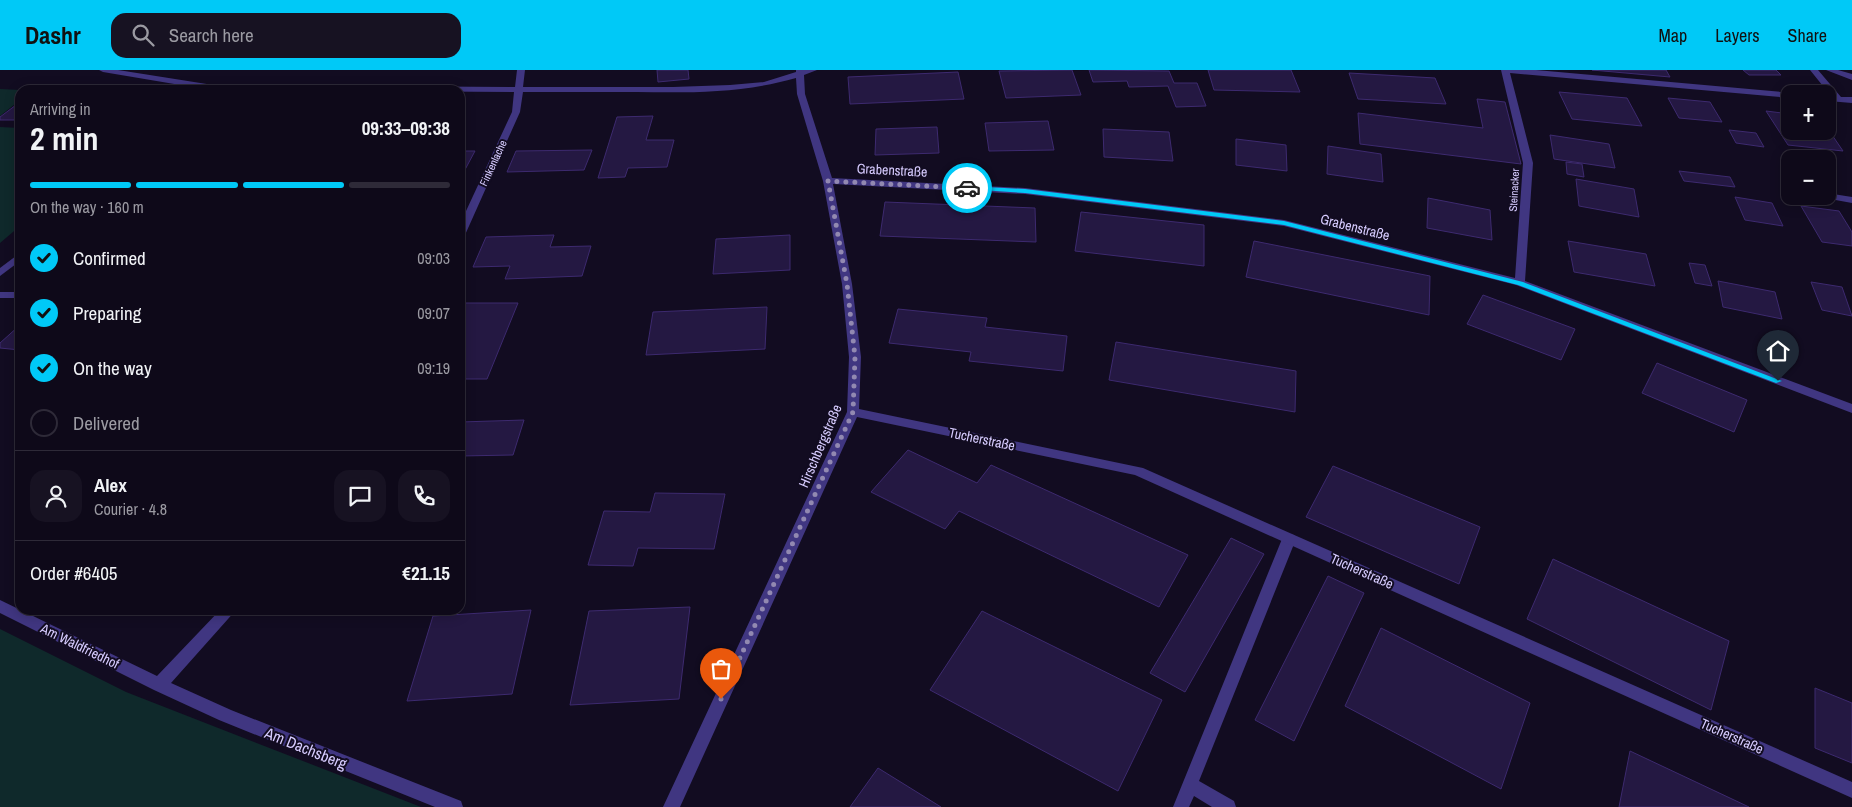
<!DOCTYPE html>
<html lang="en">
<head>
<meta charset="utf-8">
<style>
	:root { --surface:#0e0919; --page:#171222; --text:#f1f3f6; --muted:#9b9aa2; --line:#2e2a38; --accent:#00c9f7 }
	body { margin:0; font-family:"Archivo Narrow",sans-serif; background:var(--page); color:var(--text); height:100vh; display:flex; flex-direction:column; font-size:19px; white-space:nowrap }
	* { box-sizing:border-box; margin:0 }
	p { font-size:16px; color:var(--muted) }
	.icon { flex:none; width:28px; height:28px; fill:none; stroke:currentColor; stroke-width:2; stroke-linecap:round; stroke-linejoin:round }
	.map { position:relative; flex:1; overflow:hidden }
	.panel { position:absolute; left:15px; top:15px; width:450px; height:530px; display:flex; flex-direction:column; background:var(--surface); border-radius:15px; box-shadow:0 2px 12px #0003,0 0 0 1px var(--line) }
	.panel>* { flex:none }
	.controls { position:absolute; left:1781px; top:15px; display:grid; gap:10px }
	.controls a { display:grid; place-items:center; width:55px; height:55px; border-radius:10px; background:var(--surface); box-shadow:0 2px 12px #0003,0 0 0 1px var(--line); font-size:25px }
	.pin { position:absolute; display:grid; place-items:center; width:42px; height:42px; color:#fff; margin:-51px -21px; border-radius:50% 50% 50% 0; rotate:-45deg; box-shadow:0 0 5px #0007 }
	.pin .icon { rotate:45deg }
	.courier { position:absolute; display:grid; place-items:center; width:50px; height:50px; margin:-25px; border:4px solid #00c9f7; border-radius:50%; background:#fff; color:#222; box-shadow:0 1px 6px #0007 }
	.headline em { font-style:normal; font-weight:700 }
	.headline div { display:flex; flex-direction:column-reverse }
	.headline { display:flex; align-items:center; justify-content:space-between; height:85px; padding:0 15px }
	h1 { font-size:32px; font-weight:700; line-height:38px }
	.bar { display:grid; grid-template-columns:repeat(4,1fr); gap:8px 5px; align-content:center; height:60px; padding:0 15px }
	.bar i { height:6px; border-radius:4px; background:var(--line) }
	.bar .selected { background:var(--accent) }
	.bar p { grid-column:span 4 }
	.line { display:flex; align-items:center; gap:12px; padding:0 15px; border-top:1px solid var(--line) }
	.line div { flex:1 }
	.round { display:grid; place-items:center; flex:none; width:52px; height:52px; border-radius:15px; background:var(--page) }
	ol { padding:0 15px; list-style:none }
	li { display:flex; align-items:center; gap:15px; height:55px }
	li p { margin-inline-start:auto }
	li .icon { padding:5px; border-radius:50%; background:var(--accent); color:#111; stroke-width:4 }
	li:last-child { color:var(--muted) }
	li i { width:28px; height:28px; border:2px solid var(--line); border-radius:50% }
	header { display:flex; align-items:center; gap:30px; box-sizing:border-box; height:70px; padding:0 25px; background:var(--accent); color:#111 }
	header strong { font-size:24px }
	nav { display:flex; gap:28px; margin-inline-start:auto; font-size:18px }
	.search { width:350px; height:45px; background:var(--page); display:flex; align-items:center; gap:12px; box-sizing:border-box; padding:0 18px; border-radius:15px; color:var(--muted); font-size:19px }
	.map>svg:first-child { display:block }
</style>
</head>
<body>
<header>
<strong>Dashr</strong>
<div class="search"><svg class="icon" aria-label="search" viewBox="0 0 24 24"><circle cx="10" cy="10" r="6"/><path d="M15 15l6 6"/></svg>Search here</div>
<nav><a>Map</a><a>Layers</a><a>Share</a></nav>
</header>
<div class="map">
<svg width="1852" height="737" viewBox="0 0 1852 737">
	<rect width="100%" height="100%" fill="#120c21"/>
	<path fill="#0f292b" d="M 0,19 L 20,20 L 20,30 L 0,46 Z
		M 0,57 L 20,58 L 20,156 L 0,173 Z
		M 0,559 L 126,622 L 421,737 L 0,737 Z"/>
	<path fill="#241842" stroke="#3d2a6f" d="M 657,0 L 688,0 L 689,9 L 658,12 Z
		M 1072,0 L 1081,25 L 1006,28 L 999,1 Z
		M 1089,0 L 1169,1 L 1174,13 L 1197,13 L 1206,36 L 1176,37 L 1168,16 L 1129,17 L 1127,11 L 1093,12 Z
		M 1208,0 L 1291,0 L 1300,22 L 1214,20 Z
		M 1592,0 L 1666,0 L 1670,7 Z
		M 1743,0 L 1776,0 L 1781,5 L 1749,5 Z
		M 958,2 L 964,29 L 850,34 L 848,7 Z
		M 1349,3 L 1435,8 L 1446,34 L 1358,29 Z
		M 1559,22 L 1627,28 L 1642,56 L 1572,49 Z
		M 1668,28 L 1710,32 L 1722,52 L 1679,48 Z
		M 1477,29 L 1505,32 L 1521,94 L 1360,74 L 1358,43 L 1483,58 Z
		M 20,32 L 20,48 L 17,50 L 0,50 L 0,47 Z
		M 1766,41 L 1790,44 L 1790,61 L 1828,61 L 1828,59 L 1843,81 L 1788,75 Z
		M 653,46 L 646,70 L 674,70 L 667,97 L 628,98 L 625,107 L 598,108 L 617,47 Z
		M 1048,51 L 1054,80 L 989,81 L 985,53 Z
		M 937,57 L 939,83 L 875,85 L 876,59 Z
		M 1103,59 L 1169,62 L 1173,91 L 1104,87 Z
		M 1729,60 L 1756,63 L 1764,77 L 1736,73 Z
		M 1550,65 L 1609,74 L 1615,98 L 1554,89 Z
		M 1236,69 L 1286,75 L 1287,101 L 1236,95 Z
		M 1328,76 L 1381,84 L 1383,112 L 1327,104 Z
		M 592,80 L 584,100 L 507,102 L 516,81 Z
		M 460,81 L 475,81 L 460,109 Z
		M 1566,92 L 1582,94 L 1584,107 L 1567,104 Z
		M 1679,101 L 1730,107 L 1735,117 L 1684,111 Z
		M 1576,109 L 1634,119 L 1639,147 L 1579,136 Z
		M 1735,127 L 1772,133 L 1783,156 L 1745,150 Z
		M 1428,128 L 1490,140 L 1492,170 L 1427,158 Z
		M 885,132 L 1035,138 L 1036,172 L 880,166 Z
		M 1801,136 L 1839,141 L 1852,162 L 1852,176 L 1822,172 Z
		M 1081,142 L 1204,155 L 1204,196 L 1075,181 Z
		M 554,165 L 550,177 L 591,176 L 582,206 L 505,209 L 510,196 L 473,197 L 486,167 Z
		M 790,165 L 790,200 L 713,204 L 716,169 Z
		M 1254,171 L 1430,206 L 1429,245 L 1246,207 Z
		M 1568,171 L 1646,184 L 1655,216 L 1574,202 Z
		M 1689,193 L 1705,195 L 1712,216 L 1695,213 Z
		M 1718,211 L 1775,222 L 1782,249 L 1723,237 Z
		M 1811,212 L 1842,217 L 1852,246 L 1822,240 Z
		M 1483,225 L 1575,259 L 1561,290 L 1467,254 Z
		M 464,233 L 518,233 L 487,309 L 460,309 L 460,242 Z
		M 767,237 L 765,279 L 646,285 L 653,242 Z
		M 898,239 L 987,248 L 985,257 L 1067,266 L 1063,301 L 969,291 L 971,282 L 889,273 Z
		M 20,255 L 20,280 L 0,278 L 0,273 Z
		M 1116,272 L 1296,301 L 1295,342 L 1109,310 Z
		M 1657,293 L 1747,330 L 1734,362 L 1642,323 Z
		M 524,350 L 513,385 L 460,386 L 460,352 Z
		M 908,380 L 977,413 L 991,395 L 1188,485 L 1159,537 L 959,441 L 945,459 L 871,422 Z
		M 1333,396 L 1480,457 L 1459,514 L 1306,447 Z
		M 655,423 L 725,424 L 714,479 L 638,478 L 633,496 L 588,495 L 604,441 L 650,442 Z
		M 1231,468 L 1264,484 L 1185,622 L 1150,603 Z
		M 1553,489 L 1729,571 L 1711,640 L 1527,549 Z
		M 1328,506 L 1364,523 L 1294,671 L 1255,650 Z
		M 690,537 L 679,629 L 570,635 L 589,541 Z
		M 531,540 L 512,624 L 407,631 L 433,546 Z
		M 982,541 L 1162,630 L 1118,721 L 930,620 Z
		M 1381,558 L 1530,633 L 1501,719 L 1345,636 Z
		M 1815,618 L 1852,633 L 1852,693 L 1815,678 Z
		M 1630,681 L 1749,737 L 1619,737 Z
		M 878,698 L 941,737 L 850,737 Z"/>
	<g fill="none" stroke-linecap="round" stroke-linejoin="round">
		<path fill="#403681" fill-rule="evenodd" d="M 1833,124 L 1852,127 L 1852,133 L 1830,129 L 1828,127 Z
			M 1289,464 L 1294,465 L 1296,469 L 1199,711 L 1234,731 L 1236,737 L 1212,737 L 1194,726 L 1189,737 L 1173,737 L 1282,469 L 1284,465 Z"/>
		<path fill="#403681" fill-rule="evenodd" d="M 99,0 L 118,0 L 213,15 L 515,17 L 517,0 L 525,0 L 523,17 L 673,17 L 730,15 L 764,12 L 796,2 L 796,0 L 817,0 L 804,5 L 805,24 L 832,108 L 1025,118 L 1284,150 L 1515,208 L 1523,93 L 1501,0 L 1536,0 L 1793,23 L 1790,24 L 1790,28 L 1510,3 L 1533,93 L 1525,211 L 1852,334 L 1852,343 L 1516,215 L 1284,156 L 1025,124 L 833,114 L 852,214 L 861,287 L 859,339 L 1143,398 L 1852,712 L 1852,728 L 1135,405 L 857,347 L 680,737 L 663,737 L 847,342 L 849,287 L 842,214 L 823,111 L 797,24 L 796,8 C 744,23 691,23 637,22 C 599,22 561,22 523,22 L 520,42 L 465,165 L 460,168 L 460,154 L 512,42 L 514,22 L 210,20 L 103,2 Z
			M 1810,0 L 1818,0 L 1841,27 L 1852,27 L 1852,33 L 1828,31 L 1828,27 L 1831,26 Z
			M 1826,0 L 1838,0 L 1852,4 L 1852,10 Z
			M 20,183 L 20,191 L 0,206 L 0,198 Z
			M 0,222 L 20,222 L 20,228 L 0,228 Z
			M 0,530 L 157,606 L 220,540 L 236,540 L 171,613 L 231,640 L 461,731 L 463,737 L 435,737 L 219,650 L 154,620 L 0,543 Z"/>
	</g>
	<path fill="#00c9f7" d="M 967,116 L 1025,119 L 1284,151 L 1523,212 L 1782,311 L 1776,313 L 1518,215 L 1284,155 L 1025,123 L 965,119 Z"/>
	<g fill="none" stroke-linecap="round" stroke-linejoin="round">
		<path stroke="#9289b1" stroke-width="5" stroke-dasharray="0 9" d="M 721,629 L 853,342 L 855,287 L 847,214 L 828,111 L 967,118"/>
	</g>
	<g text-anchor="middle" stroke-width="4" stroke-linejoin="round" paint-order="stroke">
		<g font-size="11" fill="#d7ccff" stroke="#120c21">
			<text transform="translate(493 93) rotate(-65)" y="4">Finkenlache</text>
			<text transform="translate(1514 120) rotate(-87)" y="4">Steinacker</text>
		</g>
		<g font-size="14" fill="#d7ccff" stroke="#120c21">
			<text transform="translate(892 100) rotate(3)" y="5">Grabenstraße</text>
			<text transform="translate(1355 157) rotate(14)" y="5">Grabenstraße</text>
			<text transform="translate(982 369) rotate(12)" y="5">Tucherstraße</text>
			<text transform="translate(820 376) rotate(-67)" y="5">Hirschbergstraße</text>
			<text transform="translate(1362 501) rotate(24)" y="5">Tucherstraße</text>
			<text transform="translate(80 576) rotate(26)" y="5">Am Waldfriedhof</text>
			<text transform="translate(1732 666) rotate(24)" y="5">Tucherstraße</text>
		</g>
		<g font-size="16" fill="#d7ccff" stroke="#120c21">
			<text transform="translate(306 678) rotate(22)" y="6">Am Dachsberg</text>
		</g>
	</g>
</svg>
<div class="controls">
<a>+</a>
<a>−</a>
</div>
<div class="pin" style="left:721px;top:629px;background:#ea580c"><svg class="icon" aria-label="bag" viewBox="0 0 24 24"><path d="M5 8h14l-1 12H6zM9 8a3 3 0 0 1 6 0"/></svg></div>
<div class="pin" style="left:1778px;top:311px;background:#1f2937"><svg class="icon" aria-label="home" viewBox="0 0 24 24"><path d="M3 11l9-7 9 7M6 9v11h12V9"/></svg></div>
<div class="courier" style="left:967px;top:118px"><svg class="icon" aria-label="car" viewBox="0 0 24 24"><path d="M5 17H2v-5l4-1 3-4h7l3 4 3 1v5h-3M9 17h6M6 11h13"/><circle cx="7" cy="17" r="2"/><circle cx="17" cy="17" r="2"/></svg></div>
<section class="panel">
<div class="headline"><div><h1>2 min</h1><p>Arriving in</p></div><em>09:33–09:38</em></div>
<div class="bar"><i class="selected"></i><i class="selected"></i><i class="selected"></i><i></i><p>On the way · 160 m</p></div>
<ol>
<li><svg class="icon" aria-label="check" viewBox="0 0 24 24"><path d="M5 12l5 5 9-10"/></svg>Confirmed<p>09:03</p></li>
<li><svg class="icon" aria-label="check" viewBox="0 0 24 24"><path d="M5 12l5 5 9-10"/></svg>Preparing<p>09:07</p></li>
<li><svg class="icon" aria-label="check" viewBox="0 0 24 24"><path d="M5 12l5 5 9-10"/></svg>On the way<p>09:19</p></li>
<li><i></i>Delivered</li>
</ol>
<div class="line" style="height:90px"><a class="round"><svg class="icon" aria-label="person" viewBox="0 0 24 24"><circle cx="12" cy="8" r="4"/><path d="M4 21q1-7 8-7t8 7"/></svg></a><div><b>Alex</b><p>Courier · 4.8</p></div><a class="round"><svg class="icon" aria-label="chat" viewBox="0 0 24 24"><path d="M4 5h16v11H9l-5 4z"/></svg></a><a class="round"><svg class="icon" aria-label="phone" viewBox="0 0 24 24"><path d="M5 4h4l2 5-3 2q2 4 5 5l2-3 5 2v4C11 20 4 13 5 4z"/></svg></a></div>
<div class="line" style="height:65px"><div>Order #6405</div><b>€21.15</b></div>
</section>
</div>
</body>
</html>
